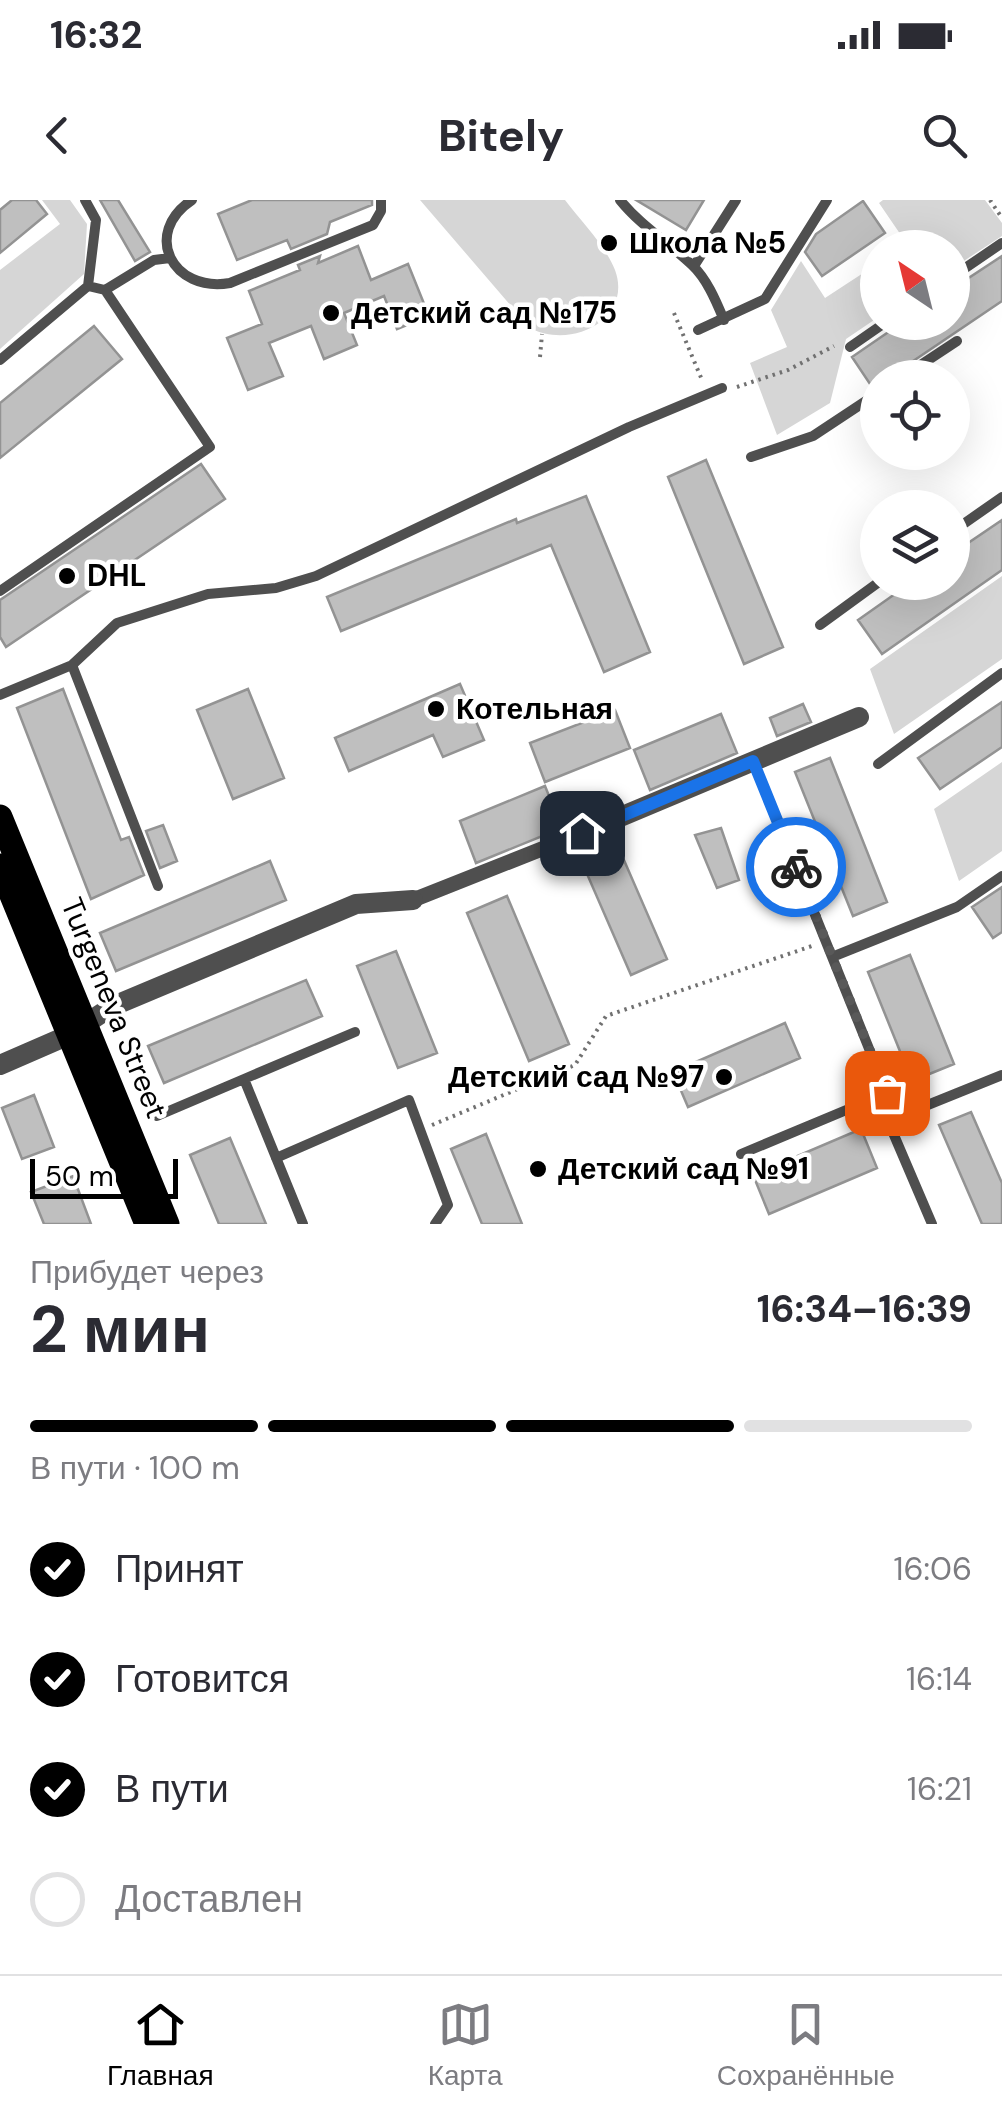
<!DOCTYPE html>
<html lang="ru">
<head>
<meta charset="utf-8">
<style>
	:root { --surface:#fff; --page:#f7f7f7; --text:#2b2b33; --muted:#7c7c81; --line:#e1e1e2; --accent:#000 }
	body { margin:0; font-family:"DM Sans",sans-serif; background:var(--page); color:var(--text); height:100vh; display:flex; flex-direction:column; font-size:38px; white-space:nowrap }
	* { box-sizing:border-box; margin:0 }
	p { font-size:32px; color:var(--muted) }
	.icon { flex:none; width:55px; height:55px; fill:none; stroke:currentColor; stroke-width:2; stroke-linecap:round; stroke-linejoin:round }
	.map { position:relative; height:1024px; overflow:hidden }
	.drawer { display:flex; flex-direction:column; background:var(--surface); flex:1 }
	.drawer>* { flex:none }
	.needle { width:65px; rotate:325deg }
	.controls { position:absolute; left:860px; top:30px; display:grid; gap:20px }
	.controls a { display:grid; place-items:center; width:110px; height:110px; border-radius:50%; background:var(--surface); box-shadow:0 10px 40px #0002; font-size:50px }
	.scale { position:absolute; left:30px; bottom:25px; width:148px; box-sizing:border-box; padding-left:10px; border:5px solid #000; border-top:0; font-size:28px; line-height:35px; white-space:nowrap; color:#000; -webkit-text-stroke:8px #fff; paint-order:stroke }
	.pin { position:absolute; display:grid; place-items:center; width:85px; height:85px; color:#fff; margin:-42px; border-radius:20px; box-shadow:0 5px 15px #0006 }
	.courier { position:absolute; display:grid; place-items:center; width:100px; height:100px; margin:-50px; border:8px solid #1a73e8; border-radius:50%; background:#fff; color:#222; box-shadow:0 2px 12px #0007 }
	.head em { font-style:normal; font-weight:700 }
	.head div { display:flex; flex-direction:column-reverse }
	.head { display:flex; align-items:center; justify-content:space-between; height:170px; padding:0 30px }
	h1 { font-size:65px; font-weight:700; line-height:75px }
	.bar { display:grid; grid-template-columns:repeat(4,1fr); gap:15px 10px; align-content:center; height:120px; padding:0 30px }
	.bar i { height:12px; border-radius:8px; background:var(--line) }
	.bar .on { background:var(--accent) }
	.bar p { grid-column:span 4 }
	ol { padding:0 30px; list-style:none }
	li { display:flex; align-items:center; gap:30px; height:110px }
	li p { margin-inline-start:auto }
	li .icon { padding:10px; border-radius:50%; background:var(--accent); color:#fff; stroke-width:4 }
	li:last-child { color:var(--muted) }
	li i { width:55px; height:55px; border:5px solid var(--line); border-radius:50% }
	.status { display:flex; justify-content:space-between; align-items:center; height:70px; padding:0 50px; background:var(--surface); direction:ltr }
	.status svg { height:28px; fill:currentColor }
	header { display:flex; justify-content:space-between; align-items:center; height:130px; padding:0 30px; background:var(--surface); font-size:45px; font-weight:700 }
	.menu { display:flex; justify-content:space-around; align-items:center; height:140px; border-top:2px solid var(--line); background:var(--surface); font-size:28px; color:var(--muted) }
	.menu a { display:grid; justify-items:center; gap:5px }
	.menu .on { color:var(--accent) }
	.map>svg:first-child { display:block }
</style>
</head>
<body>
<div class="status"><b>16:32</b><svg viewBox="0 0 49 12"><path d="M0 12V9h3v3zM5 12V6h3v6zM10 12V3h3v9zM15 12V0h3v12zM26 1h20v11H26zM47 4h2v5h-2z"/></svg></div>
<header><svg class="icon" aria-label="back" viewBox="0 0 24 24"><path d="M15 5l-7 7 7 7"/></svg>Bitely<svg class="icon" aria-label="search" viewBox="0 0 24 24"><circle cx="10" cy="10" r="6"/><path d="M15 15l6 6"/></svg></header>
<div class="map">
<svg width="1002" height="1024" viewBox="0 0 1002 1024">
	<rect width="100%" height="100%" fill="#fff"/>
	<path fill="#d6d6d6" d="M 42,0 L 70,0 L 87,24 L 84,74 L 0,149 L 0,70 L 60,24 Z
		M 420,0 L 565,0 C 581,21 605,45 615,70 C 633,119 572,150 530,128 Z
		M 883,0 L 985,0 L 1002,23 L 1002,36 L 953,68 L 952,48 L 903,47 L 907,44 L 879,3 Z
		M 801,61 L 825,98 L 877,64 L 877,118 L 846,139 L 830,203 L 777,235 L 750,163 L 787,147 L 771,110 Z
		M 1002,376 L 1002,459 L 894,534 L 870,469 Z
		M 1002,562 L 1002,651 L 959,681 L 934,609 Z"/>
	<path fill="#bfbfbf" stroke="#939393" stroke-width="2.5" d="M 12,0 L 36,0 L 47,14 L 0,53 L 0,10 Z
		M 100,0 L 118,0 L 150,52 L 135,61 Z
		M 252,0 L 372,0 L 372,5 L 330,22 L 327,34 L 291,49 L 287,40 L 237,60 L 218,14 Z
		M 636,0 L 704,0 L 686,30 Z
		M 863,1 L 885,33 L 822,76 L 805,52 L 816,34 Z
		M 358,46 L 371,80 L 408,64 L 429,116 L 397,129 L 384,96 L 344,113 L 357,145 L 324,159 L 311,126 L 269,143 L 283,176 L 248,190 L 227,138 L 262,124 L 249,91 L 300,70 L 298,65 L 320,56 L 318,63 Z
		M 1002,56 L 1002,101 L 888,178 L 878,178 L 878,184 L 872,187 L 852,157 L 903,122 L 952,122 L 952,89 Z
		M 94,126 L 122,159 L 0,258 L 0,203 Z
		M 706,260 L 783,447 L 744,464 L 668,277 Z
		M 201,264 L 225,299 L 6,447 L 0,437 L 0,400 Z
		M 586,296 L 650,452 L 604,472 L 551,345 L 341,431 L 327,397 L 516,319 L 517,323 Z
		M 1002,320 L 1002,370 L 882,454 L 858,420 L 912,382 L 952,382 L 952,354 Z
		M 460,484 L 484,540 L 443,557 L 433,535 L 349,571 L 335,538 Z
		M 63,489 L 121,640 L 129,637 L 144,675 L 91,699 L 17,508 Z
		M 248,489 L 284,578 L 233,599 L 197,510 Z
		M 1002,502 L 1002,547 L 940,589 L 918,558 Z
		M 803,504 L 811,522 L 777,536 L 770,518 Z
		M 615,510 L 630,548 L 545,582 L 530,543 Z
		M 721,514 L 737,553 L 650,590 L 634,550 Z
		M 830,558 L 887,702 L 853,716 L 795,572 Z
		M 545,586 L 562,628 L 476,663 L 460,621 Z
		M 163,625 L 177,661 L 160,668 L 146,631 Z
		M 721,628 L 739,680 L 717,688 L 695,635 Z
		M 620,651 L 667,759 L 631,775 L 584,667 Z
		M 270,661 L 286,700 L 116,771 L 100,733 Z
		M 1002,687 L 1002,732 L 993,738 L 972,707 Z
		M 507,696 L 569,844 L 529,861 L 467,713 Z
		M 396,751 L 437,853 L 398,868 L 357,766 Z
		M 910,755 L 954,864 L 912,881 L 868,772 Z
		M 306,780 L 322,816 L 164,883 L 148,846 Z
		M 785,823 L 800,858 L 688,907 L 673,872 Z
		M 34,895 L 54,947 L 22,959 L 2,908 Z
		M 971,912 L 1002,983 L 1002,1024 L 982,1024 L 939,925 Z
		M 861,929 L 877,968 L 769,1014 L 753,975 Z
		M 486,934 L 522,1024 L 482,1024 L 451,949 Z
		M 230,938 L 266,1024 L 219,1024 L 190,955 Z
		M 73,976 L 91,1024 L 44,1024 L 31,992 Z"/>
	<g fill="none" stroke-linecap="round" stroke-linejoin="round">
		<path stroke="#717171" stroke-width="4" stroke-dasharray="2.5 5" stroke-linecap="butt" d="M 990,0 L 1002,18
			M 674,113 L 702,180
			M 540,157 L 542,134
			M 737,187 L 788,170 L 834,146
			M 432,925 L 575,865 L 606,816 L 812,746"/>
		<path stroke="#4f4f4f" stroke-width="10" d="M 192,0 C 142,33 172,93 230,83 L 373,25 L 381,11 L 381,0
			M 620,0 C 641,26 668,42 692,65 C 707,79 716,101 724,120
			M 694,66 L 736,0
			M 952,77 L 1002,43
			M 105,90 L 154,60 L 170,58
			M 698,130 L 765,99 L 827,0
			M 850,147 L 886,122
			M 0,160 L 88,86 L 96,20 L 85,0
			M 901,178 L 957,141
			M 751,257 L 813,236 L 878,193
			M 952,332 L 1002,297
			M 0,391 L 210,247 L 105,90 L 88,86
			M 820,425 L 879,382
			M 72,465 L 117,423 L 208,394 L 276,388 L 316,376 L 629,227 L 722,188
			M 0,495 L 72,465 L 158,686
			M 753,561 L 897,918
			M 878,564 L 1002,473
			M 832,757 L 957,707 L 1002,676
			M 244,879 L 355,832
			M 157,916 L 244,879 L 303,1024
			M 741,954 L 887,893
			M 276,958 L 409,900 L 448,1005 L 435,1024
			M 932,1024 L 888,921 L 1002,875"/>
		<path stroke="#4f4f4f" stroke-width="15" d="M 413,700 L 582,633"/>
		<path stroke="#4f4f4f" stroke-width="20" d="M 582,633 L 859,517
			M 0,865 L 69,835 L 111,807 L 356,704 L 413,700"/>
		<path stroke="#000" stroke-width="25" d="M 0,617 L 167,1024
			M 0,666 L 147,1024"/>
	</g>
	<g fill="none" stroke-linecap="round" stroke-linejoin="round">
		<path stroke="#595959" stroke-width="10" stroke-dasharray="0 18" d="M 796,667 L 887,893"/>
		<path stroke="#1a73e8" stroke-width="12" d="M 582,633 L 753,561 L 796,667"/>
	</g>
	<g fill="#000" stroke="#fff" stroke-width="4">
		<circle cx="609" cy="43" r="10"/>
		<circle cx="331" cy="113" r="10"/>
		<circle cx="67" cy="376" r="10"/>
		<circle cx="436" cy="509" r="10"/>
		<circle cx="724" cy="877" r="10"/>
		<circle cx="538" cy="969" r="10"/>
	</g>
	<g text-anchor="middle" stroke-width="9" stroke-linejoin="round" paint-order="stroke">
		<g font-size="30" font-weight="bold" fill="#000" stroke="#fff" text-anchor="start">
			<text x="629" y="53">Школа №5</text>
			<text x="351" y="123">Детский сад №175</text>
			<text x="87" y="386">DHL</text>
			<text x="456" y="519">Котельная</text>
			<text x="704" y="887" text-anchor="end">Детский сад №97</text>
			<text x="558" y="979">Детский сад №91</text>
		</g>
		<g font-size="30" fill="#000" stroke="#fff">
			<text transform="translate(114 808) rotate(68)" y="10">Turgeneva Street</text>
		</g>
	</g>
</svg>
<div class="controls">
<a><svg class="needle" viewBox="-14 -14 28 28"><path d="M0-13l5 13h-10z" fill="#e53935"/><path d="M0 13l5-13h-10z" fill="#7c7c81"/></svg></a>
<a><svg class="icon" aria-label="locate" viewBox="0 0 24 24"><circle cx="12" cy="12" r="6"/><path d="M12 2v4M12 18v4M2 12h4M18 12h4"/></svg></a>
<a><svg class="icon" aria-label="layers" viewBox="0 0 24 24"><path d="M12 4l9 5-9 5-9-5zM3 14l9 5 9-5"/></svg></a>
</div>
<div class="scale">50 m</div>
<div class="pin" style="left:887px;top:893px;background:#ea580c"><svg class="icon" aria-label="bag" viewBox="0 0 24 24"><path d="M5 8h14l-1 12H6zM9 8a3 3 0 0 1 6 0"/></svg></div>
<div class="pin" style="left:582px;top:633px;background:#1f2937"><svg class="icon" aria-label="home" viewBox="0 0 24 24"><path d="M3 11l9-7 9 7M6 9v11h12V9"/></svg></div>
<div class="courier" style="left:796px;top:667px"><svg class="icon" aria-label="bike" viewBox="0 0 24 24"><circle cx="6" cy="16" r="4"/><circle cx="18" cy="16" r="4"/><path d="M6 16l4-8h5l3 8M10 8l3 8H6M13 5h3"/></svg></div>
</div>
<section class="drawer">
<div class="head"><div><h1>2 мин</h1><p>Прибудет через</p></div><em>16:34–16:39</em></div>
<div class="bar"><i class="on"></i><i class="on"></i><i class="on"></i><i></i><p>В пути · 100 m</p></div>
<ol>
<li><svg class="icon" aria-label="check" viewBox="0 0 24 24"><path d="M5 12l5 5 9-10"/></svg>Принят<p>16:06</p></li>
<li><svg class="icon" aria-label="check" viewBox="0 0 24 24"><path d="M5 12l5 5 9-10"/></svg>Готовится<p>16:14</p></li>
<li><svg class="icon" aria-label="check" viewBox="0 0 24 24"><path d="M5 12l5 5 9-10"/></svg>В пути<p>16:21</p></li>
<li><i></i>Доставлен</li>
</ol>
</section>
<nav class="menu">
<a class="on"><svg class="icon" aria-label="home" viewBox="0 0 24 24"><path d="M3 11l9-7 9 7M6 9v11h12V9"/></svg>Главная</a>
<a><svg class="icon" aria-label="map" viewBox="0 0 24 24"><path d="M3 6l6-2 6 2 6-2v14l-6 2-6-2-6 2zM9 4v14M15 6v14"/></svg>Карта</a>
<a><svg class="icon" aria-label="saved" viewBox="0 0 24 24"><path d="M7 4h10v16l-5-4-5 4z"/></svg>Сохранённые</a>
</nav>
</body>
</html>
